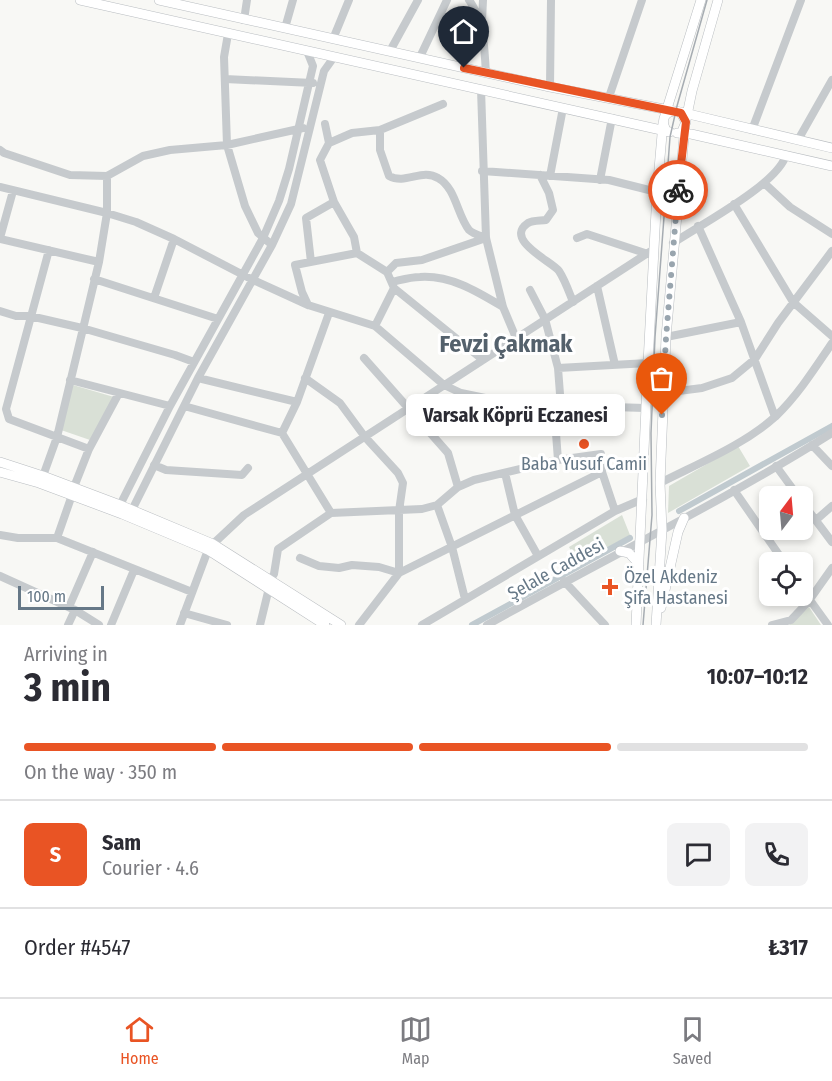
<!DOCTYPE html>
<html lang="en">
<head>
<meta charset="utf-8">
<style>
	:root { --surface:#fff; --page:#f2f2f3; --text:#2b2b33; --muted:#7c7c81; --line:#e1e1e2; --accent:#e95424 }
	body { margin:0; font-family:"Fira Sans Condensed",sans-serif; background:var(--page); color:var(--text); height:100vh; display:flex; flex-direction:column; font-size:22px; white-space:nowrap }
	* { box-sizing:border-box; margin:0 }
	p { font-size:20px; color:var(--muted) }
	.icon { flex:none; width:33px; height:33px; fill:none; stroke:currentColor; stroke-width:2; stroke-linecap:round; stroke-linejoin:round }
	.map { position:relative; height:625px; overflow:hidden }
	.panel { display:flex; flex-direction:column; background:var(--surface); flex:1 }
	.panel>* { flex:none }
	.needle { width:39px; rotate:16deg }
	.tools { position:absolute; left:759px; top:486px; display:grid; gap:12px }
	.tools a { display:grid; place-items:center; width:54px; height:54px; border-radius:9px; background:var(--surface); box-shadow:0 3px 9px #0003; font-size:30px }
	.scale { position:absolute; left:18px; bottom:15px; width:86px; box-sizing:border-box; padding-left:6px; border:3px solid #667887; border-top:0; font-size:16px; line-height:21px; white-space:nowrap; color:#667887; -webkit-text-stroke:4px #fff; paint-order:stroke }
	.pin { position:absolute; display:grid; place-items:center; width:51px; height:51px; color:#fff; margin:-62px -26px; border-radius:50% 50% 50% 0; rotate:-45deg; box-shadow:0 0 6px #0007 }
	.pin .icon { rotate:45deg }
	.courier { position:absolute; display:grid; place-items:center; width:60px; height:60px; margin:-30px; border:4px solid #e95424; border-radius:50%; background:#fff; color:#222; box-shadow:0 2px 8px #0007 }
	.bubble { position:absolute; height:42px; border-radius:9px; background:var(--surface); box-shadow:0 3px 9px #0003; font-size:20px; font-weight:700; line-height:42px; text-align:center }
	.head em { font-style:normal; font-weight:700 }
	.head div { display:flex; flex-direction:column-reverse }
	.head { display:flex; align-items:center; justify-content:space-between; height:102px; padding:0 24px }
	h1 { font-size:39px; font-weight:700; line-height:45px }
	.bar { display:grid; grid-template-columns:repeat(4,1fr); gap:9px 6px; align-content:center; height:72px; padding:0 24px }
	.bar i { height:8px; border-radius:4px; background:var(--line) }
	.bar .current { background:var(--accent) }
	.bar p { grid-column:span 4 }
	.line { display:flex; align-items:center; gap:15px; padding:0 24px; border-top:2px solid var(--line) }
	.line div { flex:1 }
	.round { display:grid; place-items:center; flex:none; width:63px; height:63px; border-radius:9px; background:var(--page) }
	.menu { display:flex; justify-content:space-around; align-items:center; height:84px; border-top:2px solid var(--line); background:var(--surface); font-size:16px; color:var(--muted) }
	.menu a { display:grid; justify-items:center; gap:3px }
	.menu .current { color:var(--accent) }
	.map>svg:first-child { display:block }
</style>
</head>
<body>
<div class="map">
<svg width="832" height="625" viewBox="0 0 832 625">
	<rect width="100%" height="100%" fill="#f8f8f5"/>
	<path fill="#d9e0d6" d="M 73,385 L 114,397 L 90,440 L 61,430 Z
		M 738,446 L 750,466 L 668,513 L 669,486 Z
		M 622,515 L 630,535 L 578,564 L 569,547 Z
		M 809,607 L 821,625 L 789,625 Z"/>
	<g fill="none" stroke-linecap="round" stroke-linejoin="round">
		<path stroke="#c0cacf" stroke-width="6" d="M 679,511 L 832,426
			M 472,625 L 630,538"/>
		<defs>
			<path id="major" d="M 80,0 L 670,132
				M 159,0 L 550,87 L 674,111
				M 681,113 L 686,122 L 683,129
				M 665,115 L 701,0
				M 686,120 L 692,91 L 718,0
				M 665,128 C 661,119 665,111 676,111 L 832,148
				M 677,133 L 691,134 L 832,166
				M 0,462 L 43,476 L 120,505 L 213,544 L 341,625
				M 0,472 L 39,483 L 122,514 L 208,550 L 325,625
				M 620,551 L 629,553 L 639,564
				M 661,608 L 678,532 L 684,518
				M 636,625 L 648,363 L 657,192 L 663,123
				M 656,625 L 662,530 L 660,483 L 666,337 L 685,126"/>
		</defs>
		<use href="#major" stroke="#b9bdc1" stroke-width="10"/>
		<path stroke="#c6cacd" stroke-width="8" d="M 469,0 C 485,22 484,47 486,73
			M 244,20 L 247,0
			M 482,21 L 483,0
			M 285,28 L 293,0
			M 228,34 L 224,57 L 227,145 L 245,206 L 258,233 L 272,245
			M 333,39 L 349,0
			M 390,51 L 418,0
			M 420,57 L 447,0
			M 225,79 L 313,83
			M 550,87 L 551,0
			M 481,89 L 486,238 L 503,307 L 516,338
			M 609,97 L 642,0
			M 325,124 L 329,143 L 320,160 L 334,202 L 354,237 L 357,253
			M 380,130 L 380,150 L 389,176 C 406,185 422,168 438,178 C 456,188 457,215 469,230 C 473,234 481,236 486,238
			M 752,130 L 801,0
			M 798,140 L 832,80
			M 329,143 L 352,133 L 380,130 L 443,104
			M 0,150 L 4,153 L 70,175 L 107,176 L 143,156 L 170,150 L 227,145 L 303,128
			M 482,171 L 609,180 L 657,192
			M 540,175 L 549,193 L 553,210 L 546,220 C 541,221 533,220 528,223 C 503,240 553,262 559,271 C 565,280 569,292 573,302
			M 550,176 L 563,108
			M 600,180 L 612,118
			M 764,183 L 790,207 L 832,234
			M 0,187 L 107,213 L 136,222 L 174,239 L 253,280 L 308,305
			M 734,204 L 793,302 L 832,336
			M 698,226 L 741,322 L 775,417
			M 0,238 L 13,191
			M 577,238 L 587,234 L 648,254
			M 0,239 L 99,262
			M 673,243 C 700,225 778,184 786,155
			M 311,262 L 306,218 L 334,202
			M 387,272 L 396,263 L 422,260 L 486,238
			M 94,279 L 218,319
			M 392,282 C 401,280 410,277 420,277 C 451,275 478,292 503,307
			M 597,286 L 615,365
			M 530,290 L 545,319 L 558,368 L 561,407
			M 154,298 L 174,239
			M 0,311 L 16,316 L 30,316 L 82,328 L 175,355 L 194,362
			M 329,313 L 297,402 L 282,433 L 331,513 L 422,509 L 437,505 L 458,487 L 474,480 L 558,460 L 601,454 L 602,472 L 615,511
			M 375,326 L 394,288
			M 666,337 L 741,322
			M 364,358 L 448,453 L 458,487
			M 483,360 L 394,288 L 387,272 L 357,253 L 295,265 L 302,292 L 308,305 L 375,326 L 444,385 L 461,393 L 514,404 L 645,408
			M 558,368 L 648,363
			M 198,378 L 297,402
			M 70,380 L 170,406
			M 663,393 L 702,388 L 732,378 L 755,359 L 778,323 L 832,251
			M 184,406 L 282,433
			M 554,407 L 558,460
			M 812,445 L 832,466
			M 89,449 L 57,437 L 99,262 L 107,213 L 107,176
			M 154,465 L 166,470 L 242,475 L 248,468
			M 776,466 L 798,496
			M 505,473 L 515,515 L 538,556
			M 43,476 L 57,437 L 9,419 L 6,409 L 49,250
			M 660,483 C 699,463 744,445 776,416 C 798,395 815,368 832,343
			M 74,487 L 89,449 L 119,393
			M 734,490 L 784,562
			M 802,502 L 832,542
			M 120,505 L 170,406 L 263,238 L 279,201 L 289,169 L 313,66 L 307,51
			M 437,505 L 452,547 L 465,599
			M 132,510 L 198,378 L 272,245 L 291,204 L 324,71 L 334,57
			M 816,520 L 832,506
			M 0,535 L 18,538 L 57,538 L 192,592
			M 57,538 L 72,495
			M 213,544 L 244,515 L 654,249
			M 300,558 L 319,566 L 339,568 L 352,565 L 379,567 L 399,573 L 399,511 L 403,483 L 398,473 L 365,437 L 340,403 L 305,378
			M 0,576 L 75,610 L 99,625
			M 270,580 L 274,574 L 278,549 L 331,513
			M 564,581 L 605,625
			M 802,589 L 828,625
			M 69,607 L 93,552
			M 184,613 L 227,625
			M 68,625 L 75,610
			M 111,625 L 134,570
			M 180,625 L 208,550
			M 260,625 L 269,588
			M 359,625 L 399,573 L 602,472
			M 422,625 L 615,511 L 643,499
			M 487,625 C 602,560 721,503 832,433
			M 772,625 L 791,620 L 808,602 L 832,568"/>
		<use href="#major" stroke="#fff" stroke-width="9"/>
		<path stroke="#a6acb2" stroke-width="1.5" d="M 643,625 L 652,515 L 651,433 L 655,337 L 670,137 L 677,106 L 707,0"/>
	</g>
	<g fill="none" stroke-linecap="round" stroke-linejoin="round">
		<path stroke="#99a5ae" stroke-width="6" stroke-dasharray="0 10.8" d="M 662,415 L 666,338 L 678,190"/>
		<path stroke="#e95424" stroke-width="8" d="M 464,68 L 681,113 L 686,122 L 678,190"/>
	</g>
	<g fill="#e95424" stroke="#fff" stroke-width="2">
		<circle cx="584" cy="444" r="6"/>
		<path d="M607 578h6v6h6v6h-6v6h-6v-6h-6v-6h6z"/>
	</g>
	<g text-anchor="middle" stroke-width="6" stroke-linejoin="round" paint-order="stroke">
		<g font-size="18" fill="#667887" stroke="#fff">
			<text x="584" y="470">Baba Yusuf Camii</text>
			<text x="624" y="583" text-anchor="start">Özel Akdeniz<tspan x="624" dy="21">Şifa Hastanesi</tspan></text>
		</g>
		<g font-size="18" fill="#667887" stroke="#fff">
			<text transform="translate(556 569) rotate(-29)" y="6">Şelale Caddesi</text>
		</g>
		<g font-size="24" font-weight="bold" fill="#54616c" stroke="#fff">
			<text x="506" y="352">Fevzi Çakmak</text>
		</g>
	</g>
</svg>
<div class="tools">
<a><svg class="needle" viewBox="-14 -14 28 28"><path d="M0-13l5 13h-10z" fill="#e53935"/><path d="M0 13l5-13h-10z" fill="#7c7c81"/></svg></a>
<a><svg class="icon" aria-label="locate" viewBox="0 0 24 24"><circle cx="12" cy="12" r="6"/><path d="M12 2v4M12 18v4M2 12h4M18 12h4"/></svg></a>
</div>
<div class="scale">100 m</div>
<div class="pin" style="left:662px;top:415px;background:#ea580c"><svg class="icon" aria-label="bag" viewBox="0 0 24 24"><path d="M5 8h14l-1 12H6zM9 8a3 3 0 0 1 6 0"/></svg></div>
<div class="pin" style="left:464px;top:68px;background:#1f2937"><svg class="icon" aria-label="home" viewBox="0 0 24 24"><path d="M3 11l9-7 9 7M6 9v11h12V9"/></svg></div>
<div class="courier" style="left:678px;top:190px"><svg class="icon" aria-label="bike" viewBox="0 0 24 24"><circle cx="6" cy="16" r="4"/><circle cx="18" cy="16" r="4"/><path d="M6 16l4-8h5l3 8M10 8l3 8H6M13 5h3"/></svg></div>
<div class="bubble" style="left:406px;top:394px;width:219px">Varsak Köprü Eczanesi</div>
</div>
<section class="panel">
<div class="head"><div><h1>3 min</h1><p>Arriving in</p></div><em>10:07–10:12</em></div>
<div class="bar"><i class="current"></i><i class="current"></i><i class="current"></i><i></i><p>On the way · 350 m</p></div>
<div class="line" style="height:108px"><b class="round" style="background:var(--accent);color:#fff">S</b><div><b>Sam</b><p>Courier · 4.6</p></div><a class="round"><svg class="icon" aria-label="chat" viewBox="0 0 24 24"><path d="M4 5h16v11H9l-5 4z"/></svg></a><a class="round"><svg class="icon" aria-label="phone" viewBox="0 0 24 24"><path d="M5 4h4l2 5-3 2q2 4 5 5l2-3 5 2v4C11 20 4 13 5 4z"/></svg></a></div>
<div class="line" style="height:78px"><div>Order #4547</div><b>₺317</b></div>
</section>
<nav class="menu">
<a class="current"><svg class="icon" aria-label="home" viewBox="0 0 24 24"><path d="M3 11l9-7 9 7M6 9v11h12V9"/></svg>Home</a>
<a><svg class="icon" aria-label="map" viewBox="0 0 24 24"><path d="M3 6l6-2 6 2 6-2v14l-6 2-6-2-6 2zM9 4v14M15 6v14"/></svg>Map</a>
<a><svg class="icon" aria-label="saved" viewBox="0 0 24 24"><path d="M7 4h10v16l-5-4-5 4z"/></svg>Saved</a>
</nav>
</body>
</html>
